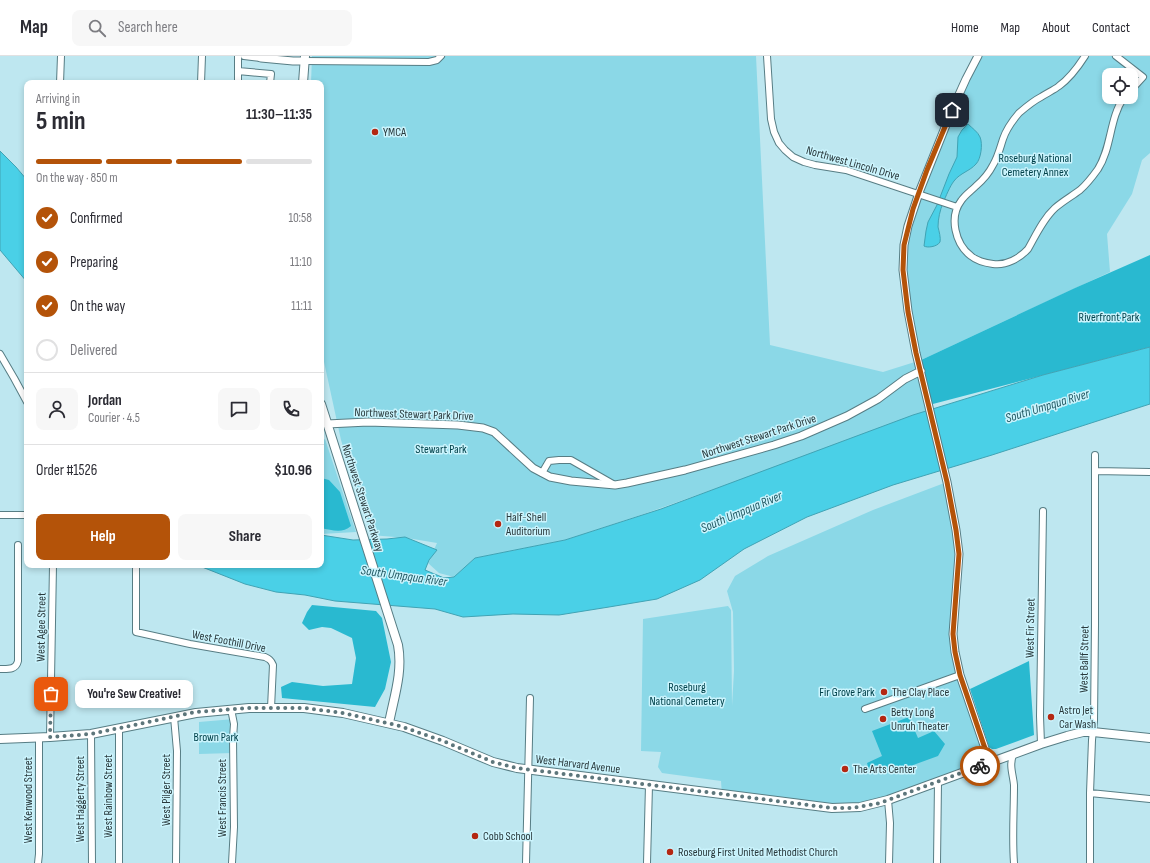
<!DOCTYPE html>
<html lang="en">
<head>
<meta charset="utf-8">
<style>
	:root { --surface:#fff; --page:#f7f7f7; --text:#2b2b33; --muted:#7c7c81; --line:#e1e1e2; --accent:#b45309 }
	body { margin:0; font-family:"Sofia Sans Condensed",sans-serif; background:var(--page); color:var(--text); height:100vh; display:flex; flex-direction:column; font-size:15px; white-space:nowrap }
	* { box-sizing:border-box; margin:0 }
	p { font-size:13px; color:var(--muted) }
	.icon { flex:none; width:22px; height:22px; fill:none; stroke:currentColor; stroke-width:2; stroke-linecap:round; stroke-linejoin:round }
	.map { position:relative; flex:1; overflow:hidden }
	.panel { position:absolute; left:24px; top:24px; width:300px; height:488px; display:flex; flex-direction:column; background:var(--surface); border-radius:8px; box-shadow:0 2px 6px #0003 }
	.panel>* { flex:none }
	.tools { position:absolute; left:1102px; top:12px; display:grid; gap:8px }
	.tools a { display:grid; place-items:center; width:36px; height:36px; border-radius:8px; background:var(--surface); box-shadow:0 2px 6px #0003; font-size:20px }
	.pin { position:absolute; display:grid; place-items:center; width:34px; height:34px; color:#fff; margin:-17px; border-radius:8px; box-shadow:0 2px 6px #0006 }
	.courier { position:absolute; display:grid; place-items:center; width:40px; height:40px; margin:-20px; border:3px solid #b45309; border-radius:50%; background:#fff; color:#222; box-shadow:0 1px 5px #0007 }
	.bubble { position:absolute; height:28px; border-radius:8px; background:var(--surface); box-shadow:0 2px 6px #0003; font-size:13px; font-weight:700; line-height:28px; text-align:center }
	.overview em { font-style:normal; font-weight:700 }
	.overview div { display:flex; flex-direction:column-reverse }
	.overview { display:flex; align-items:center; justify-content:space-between; height:68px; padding:0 12px }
	h1 { font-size:26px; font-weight:700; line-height:30px }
	.bar { display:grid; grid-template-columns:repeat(4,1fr); gap:6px 4px; align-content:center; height:48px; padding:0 12px }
	.bar i { height:5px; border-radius:3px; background:var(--line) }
	.bar .active { background:var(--accent) }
	.bar p { grid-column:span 4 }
	.line { display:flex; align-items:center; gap:10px; padding:0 12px; border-top:1px solid var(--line) }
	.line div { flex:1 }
	.round { display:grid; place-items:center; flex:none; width:42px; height:42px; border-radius:8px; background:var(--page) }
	ol { padding:0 12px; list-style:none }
	li { display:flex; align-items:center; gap:12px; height:44px }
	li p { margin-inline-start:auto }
	li .icon { padding:4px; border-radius:50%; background:var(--accent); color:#fff; stroke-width:4 }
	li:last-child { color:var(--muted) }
	li i { width:22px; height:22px; border:2px solid var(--line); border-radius:50% }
	.button { display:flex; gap:8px; margin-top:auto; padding:8px 12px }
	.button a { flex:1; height:46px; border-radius:8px; background:var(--accent); color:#fff; font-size:16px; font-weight:700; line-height:46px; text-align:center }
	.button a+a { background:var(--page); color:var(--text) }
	header { display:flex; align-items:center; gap:24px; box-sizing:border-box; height:56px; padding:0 20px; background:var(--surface); border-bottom:1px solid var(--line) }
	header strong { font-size:19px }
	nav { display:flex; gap:22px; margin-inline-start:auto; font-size:14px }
	.search { width:280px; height:36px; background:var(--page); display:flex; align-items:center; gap:10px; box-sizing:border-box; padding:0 14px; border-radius:8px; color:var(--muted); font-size:15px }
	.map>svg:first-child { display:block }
</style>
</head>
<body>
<header>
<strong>Map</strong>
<div class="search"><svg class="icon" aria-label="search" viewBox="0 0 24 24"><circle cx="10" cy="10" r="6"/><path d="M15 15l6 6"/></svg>Search here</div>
<nav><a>Home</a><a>Map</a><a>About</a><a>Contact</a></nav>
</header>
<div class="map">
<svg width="1150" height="807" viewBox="0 0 1150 807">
	<rect width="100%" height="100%" fill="#bee7f0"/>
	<path fill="#8bd8e7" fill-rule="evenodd" d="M 312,0 L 756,0 L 770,289 L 883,316 L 918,305 L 908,255 L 904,189 L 913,153 L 978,0 L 1150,0 L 1150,97 L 1142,104 L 1132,138 L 1107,178 L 1110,216 L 919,305 L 937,381 L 717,432 L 641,459 L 565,484 L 475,502 L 454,521 L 439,517 L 428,507 L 437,487 L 407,482 L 371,479 L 341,384 L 321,292 L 321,27 L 311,27 ZM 1109,19 L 1131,19 L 1131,41 L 1109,41 Z
		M 325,383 L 356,476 L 321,478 L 321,385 Z
		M 947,426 L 959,498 L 954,588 L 957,605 L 990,707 L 852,752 L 722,739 L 721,725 L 662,717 L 658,711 L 661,696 L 641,695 L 643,563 L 728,550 L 731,554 L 732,650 L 734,615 L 733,556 L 727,535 L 735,520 L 768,500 L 873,454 Z
		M 234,663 L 233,697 L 199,698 L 199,666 Z"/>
	<path fill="#29b9d0" d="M 1150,199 L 1150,291 L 929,349 L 919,305 L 1075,232 Z
		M 321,422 L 329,424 L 340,436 L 351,470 C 342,478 332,474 321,472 Z
		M 312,549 L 376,555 L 382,562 L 391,606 L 385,633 L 375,651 L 282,642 L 281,631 L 292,626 L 323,630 L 352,628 L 356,602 L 352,582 L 331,572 L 322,571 L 309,574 L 302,567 L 307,556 Z
		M 1029,605 L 1034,679 L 996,693 L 992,693 L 989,691 L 970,633 Z
		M 909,661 L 918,682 L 934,675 L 945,688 L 938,700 L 905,712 L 879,716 L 869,714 L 867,707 L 882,700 L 872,675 Z"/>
	<path fill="#4ad0e7" stroke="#40a3b4" d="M 968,68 C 972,72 978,76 980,81 C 983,88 981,103 976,108 C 970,115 960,117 954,125 C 950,130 946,140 943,147 C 940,154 938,163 938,171 C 939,175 941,182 940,186 C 937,191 927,192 924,190 L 926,175 L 928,166 L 937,149 L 949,118 L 957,101 L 958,81 L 962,74 Z
		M 0,95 L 16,111 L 27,124 L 27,226 L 0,194 Z
		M 1150,291 L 1150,348 L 992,399 L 893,429 L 807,461 L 744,493 L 700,524 L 657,543 L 609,551 L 559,559 L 513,558 L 463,561 L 435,553 L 335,545 L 305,539 L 276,536 L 245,528 L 197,509 L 321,509 L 321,479 L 353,484 L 387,483 L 405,481 L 437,494 L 429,504 L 425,514 L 444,522 L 454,521 L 475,502 L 565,484 L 661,453 L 913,359 L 1043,319 Z"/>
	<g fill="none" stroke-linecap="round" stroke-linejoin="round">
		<defs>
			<path id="minor" d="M 244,0 L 261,2
				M 767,0 L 771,63 L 774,76 L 779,87 L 785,94 L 793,101 L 804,106 L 815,109 L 846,114 L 957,151
				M 1085,0 C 1078,11 1070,22 1059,30 C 1054,34 1047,37 1041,41 C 1033,45 1026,51 1019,57 C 1013,64 1006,74 1003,83 C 1000,92 998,101 993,109 C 989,117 983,124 976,130 C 971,135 965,139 961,145 C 949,161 955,188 971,200 C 977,205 985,207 993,208 C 1006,210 1020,202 1028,193 C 1036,179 1043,163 1055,152 C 1063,145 1072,140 1080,134 C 1087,128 1093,120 1098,113 C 1112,91 1109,63 1124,41
				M 1116,0 L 1143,21 L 1131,34
				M 304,5 L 429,6 L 437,4 L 441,0
				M 238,15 L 271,18 L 270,27
				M 60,27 L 61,0
				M 201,27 L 202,0
				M 238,27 L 238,0
				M 0,298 L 14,322 L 27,346
				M 1095,415 L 1150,416
				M 542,417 L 549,405 L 559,404 L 571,404 L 613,428
				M 0,459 L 27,459
				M 136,509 L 136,576 L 190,588 L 265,601 C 269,603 271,604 273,609 L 271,652
				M 0,613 C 8,613 16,614 18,605 L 18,489
				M 231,653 L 234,668 L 233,682 L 234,771 L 232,807
				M 865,653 L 960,619
				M 174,661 L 177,695 L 176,807
				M 91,678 L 92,807
				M 50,681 L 53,509
				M 1041,688 L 1040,660 L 1043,455
				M 1013,699 C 1009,710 1013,718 1014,729 C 1014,755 1012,781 1014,807
				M 1090,737 L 1150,743
				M 888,744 L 890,767 L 889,807
				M 38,807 L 39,798 L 39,682
				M 119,807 L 119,673
				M 526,807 L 530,642
				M 647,807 L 649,729
				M 937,807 L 938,726
				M 1090,807 L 1090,737 L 1092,684 L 1094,665 L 1095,569 L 1095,399"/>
			<path id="tertiary" d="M 261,0 L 261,2 L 293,5 L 304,5
				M 978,0 L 966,23 L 952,54 L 920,134 L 908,170 L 904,189 L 903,214 L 908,255 L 916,297 L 947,426 L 956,474 L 959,498 L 953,578 L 955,596 L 960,619 L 990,707
				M 327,368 L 368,366 L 458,369 L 483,372 L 494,376 L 533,412 L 550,421 L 571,425 L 615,429 L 627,427 L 685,414 L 774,389 L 801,380 L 847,360 L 878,343 L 905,323 L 921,315"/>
			<path id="secondary" d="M 303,27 L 305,0
				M 321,348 L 398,589 C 403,616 394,641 389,667
				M 0,683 L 50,681 L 91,678 L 196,657 L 249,652 L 304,652 L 343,657 L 404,671 L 443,685 L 493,706 L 517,712 L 832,752 L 860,751 L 888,744 L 1041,688 L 1067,680 L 1083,676 L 1093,676 L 1150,682"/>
		</defs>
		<use href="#minor" stroke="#577d84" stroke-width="8"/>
		<use href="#tertiary" stroke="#577d84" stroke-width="9"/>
		<use href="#secondary" stroke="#577d84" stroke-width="10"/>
		<use href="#minor" stroke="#fff" stroke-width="6"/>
		<use href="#tertiary" stroke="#fff" stroke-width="7"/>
		<use href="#secondary" stroke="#fff" stroke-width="8"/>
	</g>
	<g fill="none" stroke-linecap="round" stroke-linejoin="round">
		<path stroke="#5d767b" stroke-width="4" stroke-dasharray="0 7.2" d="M 51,638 L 50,681 L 91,678 L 196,656 L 249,652 L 304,652 L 343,657 L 400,670 L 443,685 L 493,706 L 517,712 L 832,752 L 852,752 L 880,747 L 980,710"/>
		<path stroke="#b45309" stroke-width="5" d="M 952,54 L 927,114 L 913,153 L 904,189 L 903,214 L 908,256 L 916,297 L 947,426 L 956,474 L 959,498 L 953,578 L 955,596 L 960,619 L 990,707 L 980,710"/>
	</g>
	<g fill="#b42712" stroke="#cbf4fd" stroke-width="1.5">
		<circle cx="375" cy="76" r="4"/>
		<circle cx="498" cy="468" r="4"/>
		<circle cx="884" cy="636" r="4"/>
		<circle cx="1051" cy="661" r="4"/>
		<circle cx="883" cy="663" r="4"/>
		<circle cx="845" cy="713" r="4"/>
		<circle cx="475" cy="780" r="4"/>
		<circle cx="670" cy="796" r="4"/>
	</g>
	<g text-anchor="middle" stroke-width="3" stroke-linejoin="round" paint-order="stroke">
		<g font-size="12" fill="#29393c" stroke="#cbf4fd" text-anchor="start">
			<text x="383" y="80">YMCA</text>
			<text x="506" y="465">Half-Shell<tspan x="506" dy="14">Auditorium</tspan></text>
			<text x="892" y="640">The Clay Place</text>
			<text x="1059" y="658">Astro Jet<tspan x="1059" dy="14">Car Wash</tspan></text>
			<text x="891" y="660">Betty Long<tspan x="891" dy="14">Unruh Theater</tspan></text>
			<text x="853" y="717">The Arts Center</text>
			<text x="483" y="784">Cobb School</text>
			<text x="678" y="800">Roseburg First United Methodist Church</text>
		</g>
		<g font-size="12" fill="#01414a" stroke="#cbf4fd">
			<text x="1035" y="106">Roseburg National<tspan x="1035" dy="14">Cemetery Annex</tspan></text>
			<text x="1109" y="265">Riverfront Park</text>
			<text x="441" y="397">Stewart Park</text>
			<text x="687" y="635">Roseburg<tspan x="687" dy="14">National Cemetery</tspan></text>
			<text x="847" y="640">Fir Grove Park</text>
			<text x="216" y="685">Brown Park</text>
		</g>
		<g font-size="12" fill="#29393c" stroke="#cbf4fd">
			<text transform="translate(853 107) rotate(16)" y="4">Northwest Lincoln Drive</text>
			<text transform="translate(414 358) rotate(2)" y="4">Northwest Stewart Park Drive</text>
			<text transform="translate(759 380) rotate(-18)" y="4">Northwest Stewart Park Drive</text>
			<text transform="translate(363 442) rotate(72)" y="4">Northwest Stewart Parkway</text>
			<text transform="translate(41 571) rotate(-89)" y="4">West Agee Street</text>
			<text transform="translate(1030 572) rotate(-89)" y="4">West Fir Street</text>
			<text transform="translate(229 585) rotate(11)" y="4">West Foothill Drive</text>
			<text transform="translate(1084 603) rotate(-89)" y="4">West Ballf Street</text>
			<text transform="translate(578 708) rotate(7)" y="4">West Harvard Avenue</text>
			<text transform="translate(166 734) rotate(-90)" y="4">West Pilger Street</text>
			<text transform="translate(108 740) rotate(-90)" y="4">West Rainbow Street</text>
			<text transform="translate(222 742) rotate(-90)" y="4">West Francis Street</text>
			<text transform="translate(80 743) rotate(-90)" y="4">West Haggerty Street</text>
			<text transform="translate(28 744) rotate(-90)" y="4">West Kenwood Street</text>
		</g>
		<g font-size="13" font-style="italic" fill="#225963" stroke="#cbf4fd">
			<text transform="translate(1047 349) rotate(-17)" y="5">South Umpqua River</text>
			<text transform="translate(741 455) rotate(-23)" y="5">South Umpqua River</text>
			<text transform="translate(404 519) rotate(8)" y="5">South Umpqua River</text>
		</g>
	</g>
</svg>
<div class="tools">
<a><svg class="icon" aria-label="locate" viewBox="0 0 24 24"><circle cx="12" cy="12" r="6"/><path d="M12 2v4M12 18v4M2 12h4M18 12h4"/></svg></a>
</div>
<div class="pin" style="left:51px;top:638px;background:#ea580c"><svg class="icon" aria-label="bag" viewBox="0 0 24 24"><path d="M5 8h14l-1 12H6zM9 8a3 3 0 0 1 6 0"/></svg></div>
<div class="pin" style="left:952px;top:54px;background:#1f2937"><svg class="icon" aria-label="home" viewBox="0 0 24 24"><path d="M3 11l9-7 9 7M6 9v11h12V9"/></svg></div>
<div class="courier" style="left:980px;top:710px"><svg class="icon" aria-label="bike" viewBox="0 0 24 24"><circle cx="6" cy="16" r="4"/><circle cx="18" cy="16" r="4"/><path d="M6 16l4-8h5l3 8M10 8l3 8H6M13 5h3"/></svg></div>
<div class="bubble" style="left:75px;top:624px;width:118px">You're Sew Creative!</div>
<section class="panel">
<div class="overview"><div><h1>5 min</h1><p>Arriving in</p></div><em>11:30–11:35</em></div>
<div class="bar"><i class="active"></i><i class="active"></i><i class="active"></i><i></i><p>On the way · 850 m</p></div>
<ol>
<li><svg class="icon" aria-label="check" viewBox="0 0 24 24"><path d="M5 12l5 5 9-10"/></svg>Confirmed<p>10:58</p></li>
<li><svg class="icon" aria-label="check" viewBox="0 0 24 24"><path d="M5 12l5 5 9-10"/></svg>Preparing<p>11:10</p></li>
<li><svg class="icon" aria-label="check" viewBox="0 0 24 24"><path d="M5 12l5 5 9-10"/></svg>On the way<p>11:11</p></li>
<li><i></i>Delivered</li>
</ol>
<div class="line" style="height:72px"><a class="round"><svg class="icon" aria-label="person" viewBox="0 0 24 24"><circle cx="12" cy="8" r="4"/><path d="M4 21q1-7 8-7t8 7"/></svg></a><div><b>Jordan</b><p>Courier · 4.5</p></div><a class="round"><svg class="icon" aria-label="chat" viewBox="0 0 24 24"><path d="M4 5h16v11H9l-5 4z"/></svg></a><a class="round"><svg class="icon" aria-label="phone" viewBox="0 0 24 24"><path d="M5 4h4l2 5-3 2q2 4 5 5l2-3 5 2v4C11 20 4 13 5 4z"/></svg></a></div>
<div class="line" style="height:52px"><div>Order #1526</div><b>$10.96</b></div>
<div class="button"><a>Help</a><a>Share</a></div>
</section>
</div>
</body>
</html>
